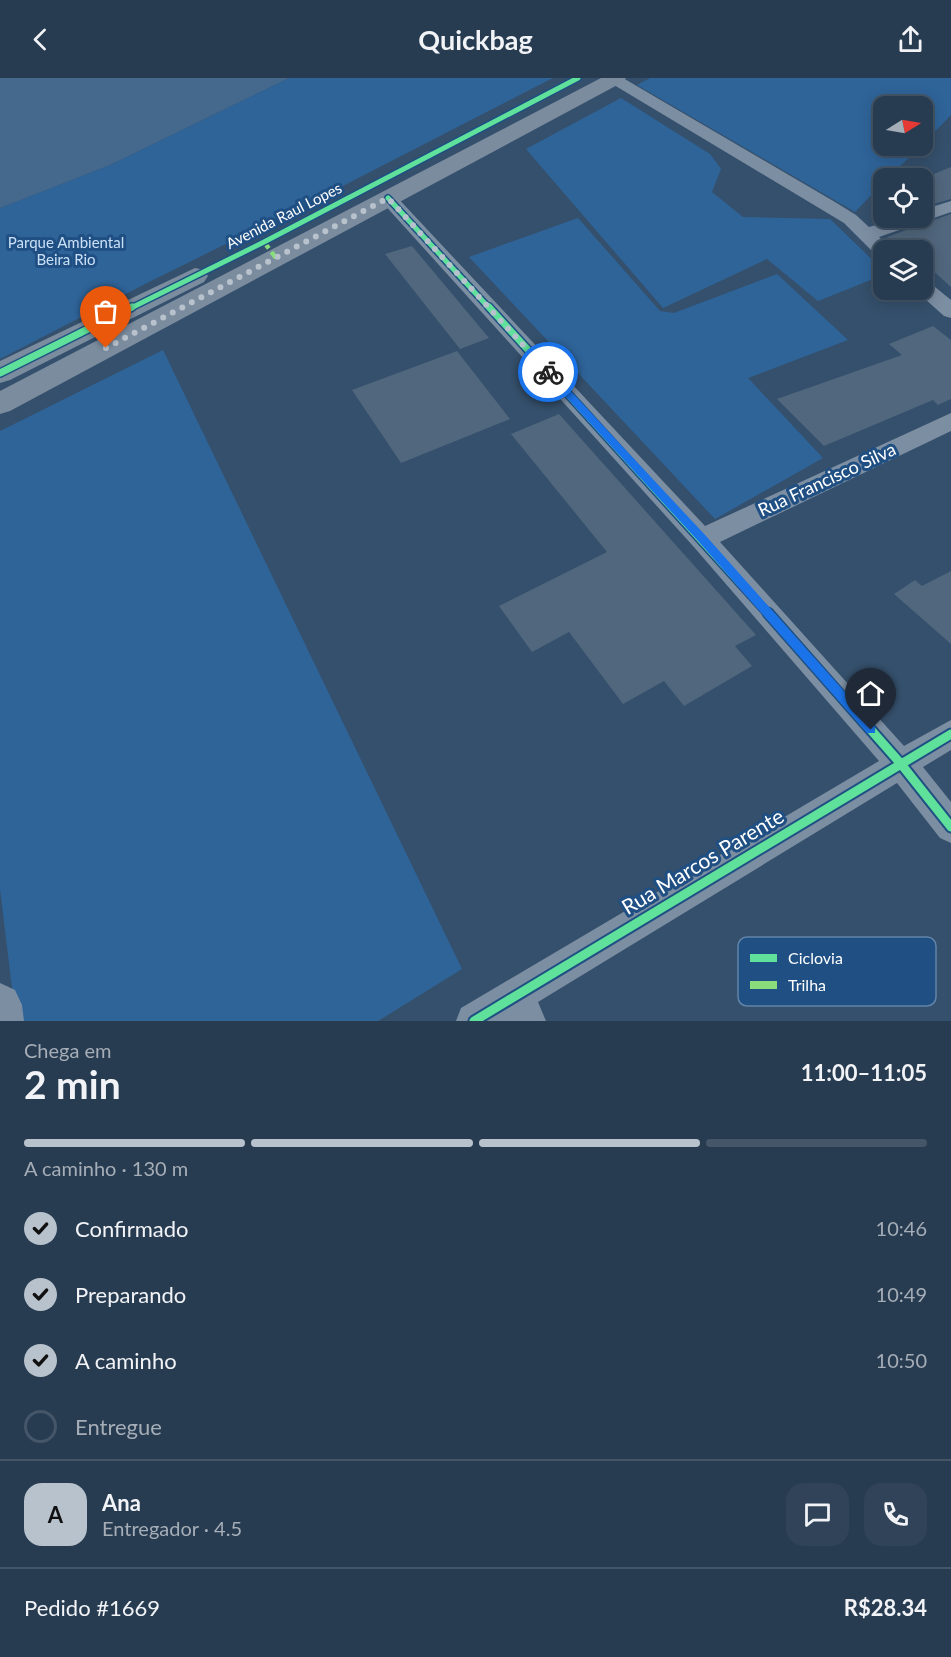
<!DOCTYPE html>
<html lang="pt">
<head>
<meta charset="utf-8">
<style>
	:root { --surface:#283c51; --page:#304358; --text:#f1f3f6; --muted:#a5adb7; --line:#445668; --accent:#b8c2cc }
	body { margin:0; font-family:Lato,sans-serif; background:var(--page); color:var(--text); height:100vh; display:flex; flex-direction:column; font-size:22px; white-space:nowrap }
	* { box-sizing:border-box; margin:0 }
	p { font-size:20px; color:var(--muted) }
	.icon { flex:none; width:33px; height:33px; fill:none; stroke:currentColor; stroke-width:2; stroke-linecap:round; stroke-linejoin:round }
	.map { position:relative; height:943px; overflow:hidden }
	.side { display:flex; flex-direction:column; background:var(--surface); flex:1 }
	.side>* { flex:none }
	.needle { width:39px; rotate:79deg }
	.fabs { position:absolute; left:873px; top:18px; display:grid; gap:12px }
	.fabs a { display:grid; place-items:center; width:60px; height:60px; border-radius:12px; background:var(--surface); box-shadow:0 3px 15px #0003,0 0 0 2px var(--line); font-size:30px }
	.pin { position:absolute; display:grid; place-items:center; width:51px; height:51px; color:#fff; margin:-62px -26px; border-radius:50% 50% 50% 0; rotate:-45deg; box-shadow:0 0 6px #0007 }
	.pin .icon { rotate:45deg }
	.courier { position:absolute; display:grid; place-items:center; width:60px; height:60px; margin:-30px; border:4px solid #1a73e8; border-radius:50%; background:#fff; color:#222; box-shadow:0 2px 8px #0007 }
	.headline em { font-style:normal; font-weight:700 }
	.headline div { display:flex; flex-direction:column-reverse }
	.headline { display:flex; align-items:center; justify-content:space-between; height:102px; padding:0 24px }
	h1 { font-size:39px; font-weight:700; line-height:45px }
	.bar { display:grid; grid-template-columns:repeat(4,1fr); gap:9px 6px; align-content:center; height:72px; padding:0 24px }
	.bar i { height:8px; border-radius:4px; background:var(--line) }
	.bar .on { background:var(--accent) }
	.bar p { grid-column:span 4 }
	.line { display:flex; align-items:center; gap:15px; padding:0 24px; border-top:2px solid var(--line) }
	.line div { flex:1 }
	.round { display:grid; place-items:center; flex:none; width:63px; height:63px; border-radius:18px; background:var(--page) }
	ol { padding:0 24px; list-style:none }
	li { display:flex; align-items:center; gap:18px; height:66px }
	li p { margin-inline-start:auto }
	li .icon { padding:6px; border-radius:50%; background:var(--accent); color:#111; stroke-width:4 }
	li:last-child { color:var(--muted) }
	li i { width:33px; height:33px; border:3px solid var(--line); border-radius:50% }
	header { display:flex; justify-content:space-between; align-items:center; height:78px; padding:0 24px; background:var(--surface); font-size:27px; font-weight:700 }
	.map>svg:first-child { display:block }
</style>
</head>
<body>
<header><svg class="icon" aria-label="back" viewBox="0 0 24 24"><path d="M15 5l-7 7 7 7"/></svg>Quickbag<svg class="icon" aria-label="share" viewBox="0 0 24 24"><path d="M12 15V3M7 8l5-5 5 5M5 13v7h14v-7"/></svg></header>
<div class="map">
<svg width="951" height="943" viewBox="0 0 951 943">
	<rect width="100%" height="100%" fill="#35506c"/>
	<path fill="#2f6499" d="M 289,0 L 553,0 L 333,113 L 149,204 L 0,281 L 0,130 L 110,87 Z
		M 650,0 L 951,0 L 951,37 L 923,66 L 922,28 L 884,28 L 884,68 L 921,68 L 888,100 L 884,100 L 883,105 L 855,134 L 637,7 Z
		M 621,20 L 710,76 L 721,91 L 712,114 L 743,139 L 830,141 L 883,192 L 883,197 L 818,223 L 767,181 L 663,230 L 526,71 Z
		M 578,140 L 660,233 L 674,235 L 777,196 L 848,262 L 748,300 L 823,380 L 715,441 L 469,179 Z
		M 163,272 L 462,891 L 378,943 L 16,943 L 0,811 L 0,353 Z"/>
	<path fill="#45688d" d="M 0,0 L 289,0 L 110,87 L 0,130 Z"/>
	<path fill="#51677d" d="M 951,89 L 951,121 L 922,129 L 922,101 Z
		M 951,136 L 951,209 L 922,183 L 922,172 L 903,172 L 887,159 Z
		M 412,168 L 489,260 L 460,271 L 385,176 Z
		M 933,248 L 951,262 L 951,321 L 938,327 L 933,322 L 824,368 L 777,321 L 902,277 L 889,266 Z
		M 457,273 L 510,341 L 401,385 L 352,312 Z
		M 559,336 L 756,557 L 735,568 L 752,588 L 684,628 L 664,603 L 623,626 L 569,554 L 532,574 L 499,528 L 607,474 L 511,356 Z
		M 951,493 L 951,566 L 894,516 L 915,502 L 922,508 Z"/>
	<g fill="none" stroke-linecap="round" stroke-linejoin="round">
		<path fill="#7c8ea2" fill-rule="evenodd" d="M 607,0 L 623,0 L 835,124 L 856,137 L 869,149 L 900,140 L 922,140 L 922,132 L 951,123 L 951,134 L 879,159 L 892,172 L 884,172 L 884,180 L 877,178 L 844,145 L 609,4 Z
			M 388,115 L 394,116 L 705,448 L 951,335 L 951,353 L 720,464 L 904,668 L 951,642 L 951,672 L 923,689 L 951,724 L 951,765 L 940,760 L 897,705 L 538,924 L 546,943 L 456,943 L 461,930 L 879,683 L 693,468 L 382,124 L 379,120 L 382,116 Z
			M 922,202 L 929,204 L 951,222 L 951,240 L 944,238 L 915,212 L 922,212 Z"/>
		<path fill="#7c8ea2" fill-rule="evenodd" d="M 0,905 L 15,912 L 22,927 L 24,943 L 0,943 Z"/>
		<path fill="#7b8c9f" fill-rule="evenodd" d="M 601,0 L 626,0 L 623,4 L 10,333 L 0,336 L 0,313 Z
			M 195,190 L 204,192 L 208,198 L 204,204 L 10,302 L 0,305 L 0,283 Z"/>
		<path stroke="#8add7b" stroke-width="4.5" stroke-dasharray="8 4.5" stroke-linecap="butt" d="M 264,164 L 276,180"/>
		<defs>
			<path id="cycleway-far2" d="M 388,120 L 490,231
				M 129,231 L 264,164 L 578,0"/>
			<path id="cycleway-far1" d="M 489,229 L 769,537
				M 0,295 L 132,229"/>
			<path id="cycleway" d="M 768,535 L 901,686 L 951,749
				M 474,943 L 951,656"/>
		</defs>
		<use href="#cycleway-far2" stroke="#1f4f83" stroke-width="8"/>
		<use href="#cycleway-far1" stroke="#1f4f83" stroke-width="10"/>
		<use href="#cycleway" stroke="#1f4f83" stroke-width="13"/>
		<use href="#cycleway-far2" stroke="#60e19b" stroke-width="5"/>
		<use href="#cycleway-far1" stroke="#60e19b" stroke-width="7"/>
		<use href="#cycleway" stroke="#60e19b" stroke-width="9"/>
	</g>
	<path fill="#1a73e8" d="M 545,292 L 551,292 L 706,458 L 875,648 L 875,655 L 867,655 L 699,464 L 545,296 Z"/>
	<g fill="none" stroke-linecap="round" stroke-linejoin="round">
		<path stroke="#b8c2cc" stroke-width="6" stroke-dasharray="0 10.8" d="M 106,270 L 388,120 L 548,294"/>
	</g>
	<g text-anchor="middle" stroke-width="6" stroke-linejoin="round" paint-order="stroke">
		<g font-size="15" fill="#fff" stroke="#1f4f83">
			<text transform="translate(284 138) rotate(-27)" y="5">Avenida Raul Lopes</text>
		</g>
		<g font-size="15" fill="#cae0f7" stroke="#1f4f83">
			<text x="66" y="170">Parque Ambiental<tspan x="66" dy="17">Beira Rio</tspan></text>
		</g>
		<g font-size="18" fill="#fff" stroke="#1f4f83">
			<text transform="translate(827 402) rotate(-25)" y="6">Rua Francisco Silva</text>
		</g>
		<g font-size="21" fill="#fff" stroke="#1f4f83">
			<text transform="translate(703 784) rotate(-31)" y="7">Rua Marcos Parente</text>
		</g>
	</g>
	<rect x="738" y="859" width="198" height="69" rx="9" fill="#1f4f83" stroke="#6284a8" stroke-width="1.5"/>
	<rect x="750" y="876" width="27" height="8" fill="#60e19b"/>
	<rect x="750" y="903" width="27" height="8" fill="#8add7b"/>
	<g font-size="16" fill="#fff">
		<text x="788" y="886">Ciclovia</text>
		<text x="788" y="913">Trilha</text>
	</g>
</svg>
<div class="fabs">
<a><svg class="needle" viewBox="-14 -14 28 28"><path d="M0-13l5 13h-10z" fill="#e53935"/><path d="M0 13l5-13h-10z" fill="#a5adb7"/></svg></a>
<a><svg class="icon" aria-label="locate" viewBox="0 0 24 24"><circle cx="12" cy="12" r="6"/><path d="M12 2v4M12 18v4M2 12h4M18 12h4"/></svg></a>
<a><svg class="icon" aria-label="layers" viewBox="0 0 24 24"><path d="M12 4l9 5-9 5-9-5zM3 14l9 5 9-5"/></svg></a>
</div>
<div class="pin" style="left:106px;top:270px;background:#ea580c"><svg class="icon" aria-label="bag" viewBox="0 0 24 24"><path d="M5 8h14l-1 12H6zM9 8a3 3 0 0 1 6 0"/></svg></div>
<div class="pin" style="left:871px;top:652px;background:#1f2937"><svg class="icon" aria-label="home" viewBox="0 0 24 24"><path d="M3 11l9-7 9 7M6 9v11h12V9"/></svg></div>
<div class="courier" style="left:548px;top:294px"><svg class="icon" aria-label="bike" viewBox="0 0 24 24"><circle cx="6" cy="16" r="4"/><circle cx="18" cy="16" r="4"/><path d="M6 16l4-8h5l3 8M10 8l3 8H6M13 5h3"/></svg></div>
</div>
<section class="side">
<div class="headline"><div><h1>2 min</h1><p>Chega em</p></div><em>11:00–11:05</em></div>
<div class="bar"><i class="on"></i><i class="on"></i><i class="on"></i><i></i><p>A caminho · 130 m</p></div>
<ol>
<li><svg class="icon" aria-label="check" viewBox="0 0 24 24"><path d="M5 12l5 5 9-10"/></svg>Confirmado<p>10:46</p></li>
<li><svg class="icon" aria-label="check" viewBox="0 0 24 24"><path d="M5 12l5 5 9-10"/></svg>Preparando<p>10:49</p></li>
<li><svg class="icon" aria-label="check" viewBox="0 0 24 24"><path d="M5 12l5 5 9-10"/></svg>A caminho<p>10:50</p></li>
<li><i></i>Entregue</li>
</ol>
<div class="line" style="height:108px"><b class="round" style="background:var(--accent);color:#111">A</b><div><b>Ana</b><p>Entregador · 4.5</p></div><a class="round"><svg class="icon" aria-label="chat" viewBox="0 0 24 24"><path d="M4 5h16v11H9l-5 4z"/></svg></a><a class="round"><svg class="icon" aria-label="phone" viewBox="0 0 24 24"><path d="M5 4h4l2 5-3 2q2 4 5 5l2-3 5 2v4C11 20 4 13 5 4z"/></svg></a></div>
<div class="line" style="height:78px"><div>Pedido #1669</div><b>R$28.34</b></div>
</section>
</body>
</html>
